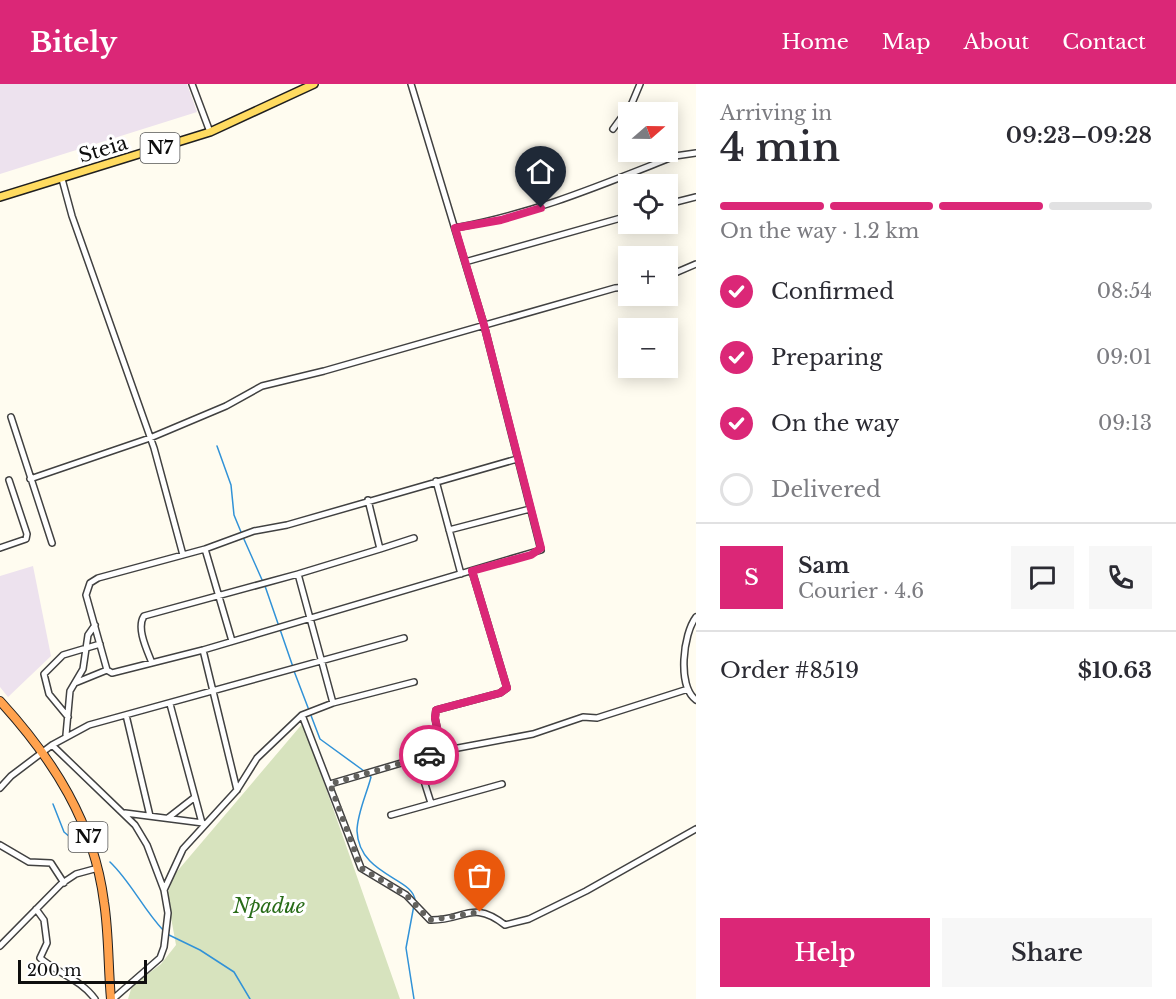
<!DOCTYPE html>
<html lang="en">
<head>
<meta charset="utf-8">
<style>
	:root { --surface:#fff; --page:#f7f7f7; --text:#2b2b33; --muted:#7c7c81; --line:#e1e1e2; --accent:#db2777 }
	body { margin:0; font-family:"Libre Baskerville",serif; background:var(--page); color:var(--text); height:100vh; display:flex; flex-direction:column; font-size:22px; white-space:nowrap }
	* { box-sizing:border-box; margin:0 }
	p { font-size:20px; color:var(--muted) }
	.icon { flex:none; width:33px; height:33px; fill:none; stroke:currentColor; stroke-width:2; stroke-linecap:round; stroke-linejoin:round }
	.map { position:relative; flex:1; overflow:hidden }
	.details { display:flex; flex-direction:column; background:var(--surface); width:480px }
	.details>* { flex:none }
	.needle { width:39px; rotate:70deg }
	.fabs { position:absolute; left:618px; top:18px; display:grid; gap:12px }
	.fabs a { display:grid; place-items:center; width:60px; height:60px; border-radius:0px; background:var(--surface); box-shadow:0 3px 15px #0003; font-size:30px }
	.scale { position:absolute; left:18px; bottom:15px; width:129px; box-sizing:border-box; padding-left:6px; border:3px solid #0e0e0e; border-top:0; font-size:16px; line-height:21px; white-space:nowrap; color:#0e0e0e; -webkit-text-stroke:4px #fff; paint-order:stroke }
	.pin { position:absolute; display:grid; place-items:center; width:51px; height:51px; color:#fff; margin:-62px -26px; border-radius:50% 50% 50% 0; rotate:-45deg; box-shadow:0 0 6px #0007 }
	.pin .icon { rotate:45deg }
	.courier { position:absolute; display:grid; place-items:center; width:60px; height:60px; margin:-30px; border:4px solid #db2777; border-radius:50%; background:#fff; color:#222; box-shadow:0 2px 8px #0007 }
	.overview em { font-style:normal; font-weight:600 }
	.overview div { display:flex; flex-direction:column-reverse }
	.overview { display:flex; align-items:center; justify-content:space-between; height:102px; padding:0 24px }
	h1 { font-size:39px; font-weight:600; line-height:45px }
	.bar { display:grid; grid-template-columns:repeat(4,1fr); gap:9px 6px; align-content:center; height:72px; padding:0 24px }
	.bar i { height:8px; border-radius:4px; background:var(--line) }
	.bar .current { background:var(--accent) }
	.bar p { grid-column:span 4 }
	.line { display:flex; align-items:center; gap:15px; padding:0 24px; border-top:2px solid var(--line) }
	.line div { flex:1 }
	.round { display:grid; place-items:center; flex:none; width:63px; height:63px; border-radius:0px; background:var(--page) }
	ol { padding:0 24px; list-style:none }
	li { display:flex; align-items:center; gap:18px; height:66px }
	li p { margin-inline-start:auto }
	li .icon { padding:6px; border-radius:50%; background:var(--accent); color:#fff; stroke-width:4 }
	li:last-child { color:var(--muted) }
	li i { width:33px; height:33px; border:3px solid var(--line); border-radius:50% }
	.button { display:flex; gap:12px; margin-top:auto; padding:12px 24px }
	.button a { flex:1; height:69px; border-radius:0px; background:var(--accent); color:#fff; font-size:24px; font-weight:600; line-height:69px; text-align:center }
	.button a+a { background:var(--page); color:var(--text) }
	header { display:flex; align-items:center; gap:36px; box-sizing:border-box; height:84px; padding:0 30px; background:var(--accent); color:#fff }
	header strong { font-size:28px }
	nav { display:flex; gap:33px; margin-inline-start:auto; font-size:21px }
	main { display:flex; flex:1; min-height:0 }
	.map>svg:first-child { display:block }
</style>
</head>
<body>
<header>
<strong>Bitely</strong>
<nav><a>Home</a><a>Map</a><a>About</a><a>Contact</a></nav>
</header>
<main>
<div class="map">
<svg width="696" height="915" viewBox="0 0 696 915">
	<rect width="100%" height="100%" fill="#fffcf0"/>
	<path fill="#ede2ee" d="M 0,0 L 187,0 L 197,28 L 0,90 Z
		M 33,482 L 51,572 L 8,613 L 0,603 L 0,492 Z"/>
	<path fill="#d7e3be" d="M 303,639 L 400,915 L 128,915 L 132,902 L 161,880 L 176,861 L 167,812 L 174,791 Z"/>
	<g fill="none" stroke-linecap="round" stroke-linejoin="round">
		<path stroke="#3192d7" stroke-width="1.5" d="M 217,362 L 231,401 L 234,431 L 241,448
			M 243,453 L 263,498
			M 265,502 L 293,583
			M 294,587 L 320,655 L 364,687
			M 368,690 L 371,693 C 367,709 357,730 357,747 C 359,792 415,794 415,817
			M 53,720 L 64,748 L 85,766
			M 110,778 C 131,798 143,825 163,846
			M 169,851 L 200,866 L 234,888 L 250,915
			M 414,915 L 406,864 L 414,821"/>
		<defs>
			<path id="minor" d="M 192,0 L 210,48
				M 411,0 L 484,241 L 541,466 L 203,566 L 112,589 L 107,586 L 86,511 L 90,499 L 98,494 L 205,465 L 254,447 L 287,441 L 517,375
				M 613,45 L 632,19 L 640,0
				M 62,95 L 72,132 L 154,364 L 183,471
				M 668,120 L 696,113
				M 455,144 C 533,130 601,101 675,72 L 696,69
				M 465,178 L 628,132
				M 668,192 L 696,180
				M 11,333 L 52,459
				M 30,395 L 150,354 L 226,322 L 262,302 L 324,287 L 615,204 L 628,203
				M 436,397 L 461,490
				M 449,446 L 530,425
				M 0,464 L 26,455 L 27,450 L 9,396
				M 205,465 L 232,557
				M 380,465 L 414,454
				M 472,487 L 507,604 L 500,609 L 436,626 L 435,634 L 442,667 L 533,650 L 583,633 L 597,634 L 688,605
				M 696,533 C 683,550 677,602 696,616
				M 203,566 L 237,706
				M 152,579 C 147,566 136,544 144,532 L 298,490
				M 75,599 L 107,586
				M 333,619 L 298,490 L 380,465 L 368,416
				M 170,620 L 202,739
				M 126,631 L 150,732
				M 302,631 L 361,784 L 406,811 L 430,836 C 464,837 472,815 505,841 L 529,835 L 586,807 L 696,745
				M 68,633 L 49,610 L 44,590 L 63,571 L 100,560
				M 66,651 L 70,607 L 83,585 L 88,551 L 95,541
				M 52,661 L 89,641 L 404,554
				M 417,675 L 431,719
				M 330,700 L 442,667
				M 0,704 L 11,692 L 52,661 L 135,741 L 147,761 L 164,806 L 168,829 L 164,863 L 160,874 L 113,915
				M 125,729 L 203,739
				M 391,731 L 502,700
				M 168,734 L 195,713
				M 0,761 L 29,778 L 51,779 L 64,799
				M 164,806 L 183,765 L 237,706 L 257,674 L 302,631 L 333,619 L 414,598
				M 36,825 L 44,836 L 47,859 L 40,874 C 58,889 81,896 95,915
				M 0,862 L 61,800 L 76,790 L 98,784"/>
			<path id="major" d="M 0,113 L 210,48 L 314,0"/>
			<path id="highway" d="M 0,617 C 53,675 94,739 104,818 C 109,850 108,883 111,915"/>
		</defs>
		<use href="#minor" stroke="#414141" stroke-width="8"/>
		<use href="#major" stroke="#1f1f1f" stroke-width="10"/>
		<use href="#highway" stroke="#1f1f1f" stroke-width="10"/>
		<use href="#minor" stroke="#fff" stroke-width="5"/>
		<use href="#major" stroke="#ffdb60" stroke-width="7"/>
		<use href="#highway" stroke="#ffa24e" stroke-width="8"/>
	</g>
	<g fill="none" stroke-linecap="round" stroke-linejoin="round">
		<path stroke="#62615d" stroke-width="6" stroke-dasharray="0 10.8" d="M 429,671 L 330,700 L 361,784 L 406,811 L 430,836 L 480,828"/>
		<path stroke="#db2777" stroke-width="8" d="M 429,671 L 442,667 L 435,634 L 436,626 L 500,609 L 507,604 L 472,487 L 531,471 L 541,464 L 484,241 L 455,144 L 501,136 L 541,124"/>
	</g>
	<g text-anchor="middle" stroke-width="6" stroke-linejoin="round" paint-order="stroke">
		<g fill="#fff" stroke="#565656" stroke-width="1.5">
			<rect x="140.5" y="49" width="39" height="30" rx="4.5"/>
			<rect x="68.5" y="738" width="39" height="30" rx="4.5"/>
		</g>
		<g font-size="18" font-weight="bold" fill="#0e0e0e">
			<text x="160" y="70">N7</text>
			<text x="88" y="759">N7</text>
		</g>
		<g font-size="20" fill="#0e0e0e" stroke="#fff">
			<text transform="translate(103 65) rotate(-17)" y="7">Steia</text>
		</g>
		<g font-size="20" font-style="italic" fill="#296c19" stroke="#fff">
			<text x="269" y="829">Npadue</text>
		</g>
	</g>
</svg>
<div class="fabs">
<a><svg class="needle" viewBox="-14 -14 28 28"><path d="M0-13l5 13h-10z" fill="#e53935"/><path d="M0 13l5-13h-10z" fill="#7c7c81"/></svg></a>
<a><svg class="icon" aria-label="locate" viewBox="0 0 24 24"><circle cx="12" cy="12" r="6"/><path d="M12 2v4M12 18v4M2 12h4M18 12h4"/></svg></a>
<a>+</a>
<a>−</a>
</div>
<div class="scale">200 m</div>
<div class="pin" style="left:480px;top:828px;background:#ea580c"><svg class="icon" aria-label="bag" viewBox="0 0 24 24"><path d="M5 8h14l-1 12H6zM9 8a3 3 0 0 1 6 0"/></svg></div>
<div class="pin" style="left:541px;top:124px;background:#1f2937"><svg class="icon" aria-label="home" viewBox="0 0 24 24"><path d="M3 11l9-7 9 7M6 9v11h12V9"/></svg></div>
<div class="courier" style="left:429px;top:671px"><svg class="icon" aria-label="car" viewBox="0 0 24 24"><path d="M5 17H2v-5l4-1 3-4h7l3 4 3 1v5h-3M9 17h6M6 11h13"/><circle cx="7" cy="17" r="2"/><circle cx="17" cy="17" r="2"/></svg></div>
</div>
<section class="details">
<div class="overview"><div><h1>4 min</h1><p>Arriving in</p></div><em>09:23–09:28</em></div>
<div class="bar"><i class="current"></i><i class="current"></i><i class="current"></i><i></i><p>On the way · 1.2 km</p></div>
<ol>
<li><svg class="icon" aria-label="check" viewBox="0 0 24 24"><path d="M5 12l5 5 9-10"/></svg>Confirmed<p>08:54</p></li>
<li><svg class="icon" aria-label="check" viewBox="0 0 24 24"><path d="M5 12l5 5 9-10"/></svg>Preparing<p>09:01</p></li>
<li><svg class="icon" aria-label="check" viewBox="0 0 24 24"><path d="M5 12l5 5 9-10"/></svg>On the way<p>09:13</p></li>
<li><i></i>Delivered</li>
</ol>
<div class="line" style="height:108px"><b class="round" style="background:var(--accent);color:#fff">S</b><div><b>Sam</b><p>Courier · 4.6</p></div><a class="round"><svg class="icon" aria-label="chat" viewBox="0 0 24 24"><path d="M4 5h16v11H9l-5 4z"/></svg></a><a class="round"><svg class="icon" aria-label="phone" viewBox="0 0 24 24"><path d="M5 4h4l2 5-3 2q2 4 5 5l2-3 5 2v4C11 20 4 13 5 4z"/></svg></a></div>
<div class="line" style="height:78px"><div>Order #8519</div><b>$10.63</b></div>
<div class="button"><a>Help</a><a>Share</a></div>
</section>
</main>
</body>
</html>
